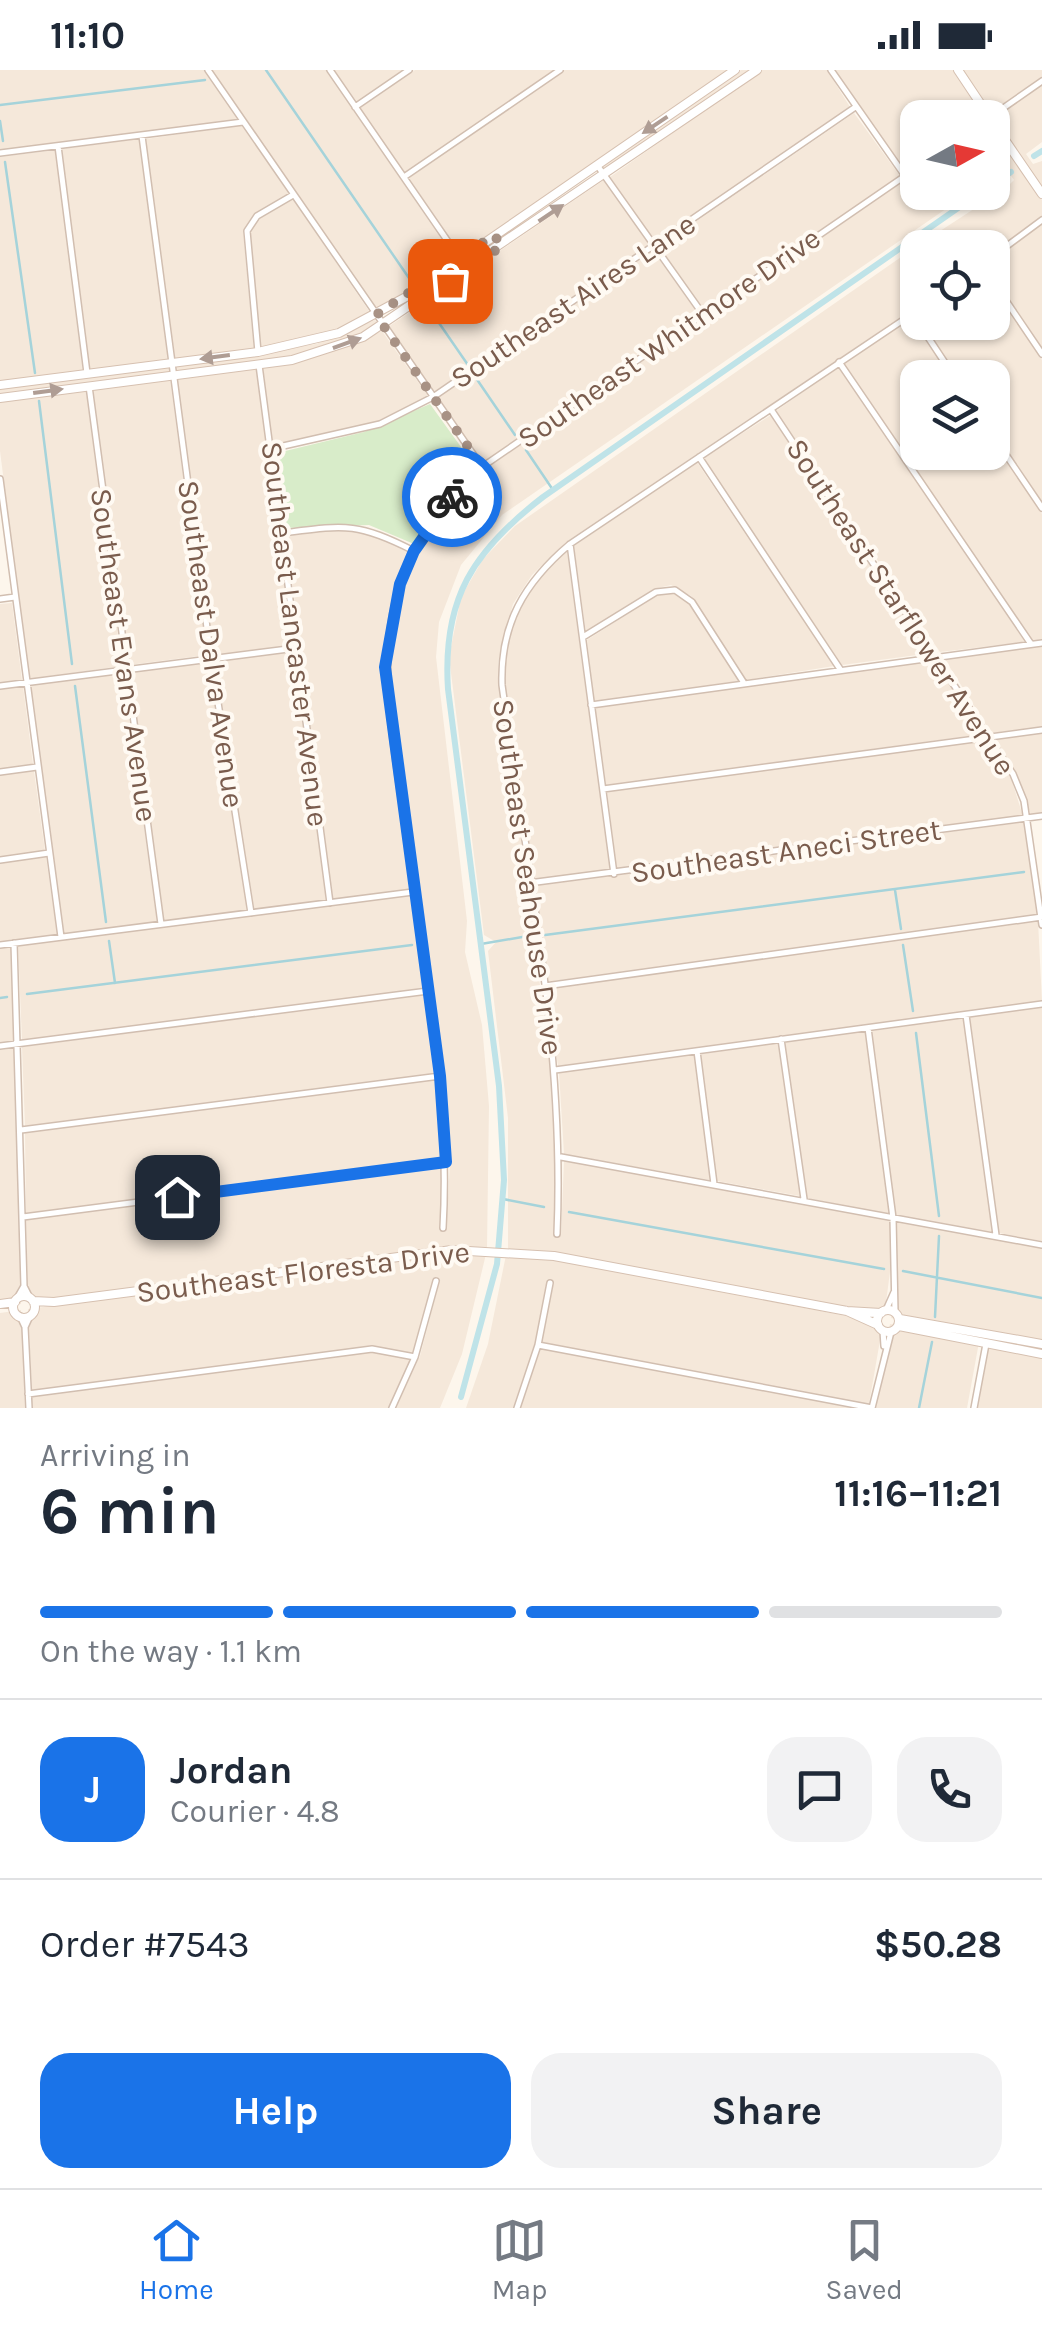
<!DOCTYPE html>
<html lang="en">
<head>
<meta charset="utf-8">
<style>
	:root { --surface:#fff; --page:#f2f2f3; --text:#1f2937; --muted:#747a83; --line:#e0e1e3; --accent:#1a73e8 }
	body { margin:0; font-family:Karla,sans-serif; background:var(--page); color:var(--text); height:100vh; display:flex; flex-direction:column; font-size:38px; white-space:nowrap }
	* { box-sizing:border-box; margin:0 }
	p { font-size:32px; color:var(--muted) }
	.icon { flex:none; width:55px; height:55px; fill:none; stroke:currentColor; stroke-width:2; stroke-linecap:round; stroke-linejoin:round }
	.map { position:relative; height:1338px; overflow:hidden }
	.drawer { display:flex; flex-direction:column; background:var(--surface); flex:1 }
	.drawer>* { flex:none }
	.needle { width:65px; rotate:82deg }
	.tools { position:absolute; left:900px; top:30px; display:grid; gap:20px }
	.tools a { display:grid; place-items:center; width:110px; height:110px; border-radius:20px; background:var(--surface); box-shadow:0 2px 8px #0004; font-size:50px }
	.pin { position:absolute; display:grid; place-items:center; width:85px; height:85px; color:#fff; margin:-42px; border-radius:20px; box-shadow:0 5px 15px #0006 }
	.courier { position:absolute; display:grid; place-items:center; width:100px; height:100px; margin:-50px; border:8px solid #1a73e8; border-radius:50%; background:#fff; color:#222; box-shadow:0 2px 12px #0007 }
	.summary em { font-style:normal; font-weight:700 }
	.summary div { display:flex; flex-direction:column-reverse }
	.summary { display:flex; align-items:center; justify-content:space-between; height:170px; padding:0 40px }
	h1 { font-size:65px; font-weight:700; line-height:75px }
	.bar { display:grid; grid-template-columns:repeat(4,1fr); gap:15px 10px; align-content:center; height:120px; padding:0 40px }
	.bar i { height:12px; border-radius:8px; background:var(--line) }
	.bar .current { background:var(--accent) }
	.bar p { grid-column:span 4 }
	.line { display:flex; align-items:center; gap:25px; padding:0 40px; border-top:2px solid var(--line) }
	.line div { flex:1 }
	.round { display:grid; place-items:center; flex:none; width:105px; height:105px; border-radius:30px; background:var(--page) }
	.action { display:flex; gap:20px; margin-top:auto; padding:20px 40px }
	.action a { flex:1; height:115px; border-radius:30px; background:var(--accent); color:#fff; font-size:40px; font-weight:700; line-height:115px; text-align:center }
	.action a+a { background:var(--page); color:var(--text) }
	.status { display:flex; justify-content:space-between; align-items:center; height:70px; padding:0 50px; background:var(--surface); direction:ltr }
	.status svg { height:28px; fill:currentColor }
	.tab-bar { display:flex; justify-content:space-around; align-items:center; height:140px; border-top:2px solid var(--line); background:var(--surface); font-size:28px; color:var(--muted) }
	.tab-bar a { display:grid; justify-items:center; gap:5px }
	.tab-bar .current { color:var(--accent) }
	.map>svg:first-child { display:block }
</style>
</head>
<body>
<div class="status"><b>11:10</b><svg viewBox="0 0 49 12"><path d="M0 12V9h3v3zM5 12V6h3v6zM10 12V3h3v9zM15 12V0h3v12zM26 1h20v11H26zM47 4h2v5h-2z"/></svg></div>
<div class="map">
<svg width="1042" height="1338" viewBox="0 0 1042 1338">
	<rect width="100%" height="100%" fill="#fdf6ec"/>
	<path fill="#f5e8da" d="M 0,0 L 204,0 L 238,49 L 0,80 Z
		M 212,0 L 326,0 L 455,189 L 377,241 Z
		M 334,0 L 404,0 L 357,32 Z
		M 415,0 L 554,0 L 405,103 L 360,38 Z
		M 565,0 L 729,0 L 461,185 L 409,108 Z
		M 741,0 L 751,0 L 606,101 L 602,95 Z
		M 762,0 L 827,0 L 850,37 L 655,172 L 610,107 Z
		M 835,0 L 954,0 L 985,46 L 918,48 L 917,93 L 906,102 Z
		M 962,0 L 1042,0 L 1042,7 L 991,42 Z
		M 1042,15 L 1042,72 L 1026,84 L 1033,94 L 1042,91 L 1042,118 L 995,47 Z
		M 854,43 L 900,106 L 703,239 L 659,177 Z
		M 242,55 L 289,124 L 255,144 L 243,161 L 254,279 L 175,289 L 146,69 Z
		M 993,57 L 1042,130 L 1042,146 L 993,183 L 992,178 L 918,178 L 917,236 L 566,472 L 532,505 L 513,534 L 498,592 L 551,1000 L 557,1087 L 554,1166 L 561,1166 L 564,1091 L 890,1150 L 892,1187 L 884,1247 L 555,1183 L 508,1179 L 508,1048 L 488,881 L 496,872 L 484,865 L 449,587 L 461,527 L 483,489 L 515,456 L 914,178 L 1006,118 L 1014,110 L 1004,96 L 993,105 Z
		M 139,69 L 168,290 L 90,300 L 62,79 Z
		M 55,80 L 83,301 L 0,312 L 0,87 Z
		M 917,102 L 918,122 L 969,123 L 502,445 L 461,495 L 439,552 L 436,587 L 467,851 L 465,882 L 482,955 L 489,1036 L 487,1178 L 451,1177 L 28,1233 L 26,1150 L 443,1096 L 439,1161 L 446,1161 L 450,1094 L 444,1009 L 389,597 L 403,515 L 417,482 L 450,433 L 484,400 Z
		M 604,110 L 650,175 L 434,322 L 388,257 Z
		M 293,129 L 371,244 L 338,260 L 261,278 L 250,162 L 259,149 Z
		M 1042,154 L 1042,278 L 993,204 L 992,191 Z
		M 653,181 L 697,242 L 483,393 L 438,327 Z
		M 993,216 L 1042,290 L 1042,432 L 993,358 L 992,308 L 959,307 L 922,253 L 992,252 Z
		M 911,248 L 951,307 L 918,308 L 918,382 L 992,382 L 993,370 L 1042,444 L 1042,569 L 1033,571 L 843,293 Z
		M 375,250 L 379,255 L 361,264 L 291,287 L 177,302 L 176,296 L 316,274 Z
		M 382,261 L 428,326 L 378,351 L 273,376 L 263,297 L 318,286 Z
		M 169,297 L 170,302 L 0,325 L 0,318 Z
		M 838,297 L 1025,572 L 940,582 L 776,341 Z
		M 256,298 L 292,575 L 214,585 L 177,308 Z
		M 170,309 L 207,585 L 129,595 L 93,319 Z
		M 86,320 L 122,596 L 29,609 L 0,381 L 0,331 Z
		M 771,345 L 932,583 L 842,595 L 703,388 Z
		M 697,392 L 834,596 L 746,610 L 691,526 L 671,515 L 654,519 L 586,563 L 574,476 Z
		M 343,458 L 370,462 L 410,482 L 396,514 L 382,598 L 409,819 L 333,829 L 286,466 Z
		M 567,481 L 610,801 L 532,810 L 505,615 L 507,573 L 519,537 L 538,509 Z
		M 674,523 L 689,534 L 739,611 L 594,631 L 587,570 L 657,525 Z
		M 12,533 L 22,610 L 0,613 L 0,534 Z
		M 1042,576 L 1042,657 L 991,663 L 944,588 Z
		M 293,581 L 326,830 L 254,839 L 215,591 Z
		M 936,589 L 983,664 L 606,715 L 595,637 Z
		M 208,592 L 247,840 L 164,851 L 130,602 Z
		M 123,603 L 157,852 L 64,864 L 30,615 Z
		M 23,616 L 33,694 L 0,699 L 0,619 Z
		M 1042,663 L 1042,743 L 1031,745 L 1016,703 L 995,669 Z
		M 987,670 L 1010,705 L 1023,746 L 617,800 L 607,721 Z
		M 34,701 L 45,781 L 0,787 L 0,705 Z
		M 1025,752 L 1037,845 L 546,912 L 533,816 Z
		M 46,787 L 57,864 L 0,872 L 0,793 Z
		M 410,825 L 424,919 L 22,970 L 18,876 Z
		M 1038,851 L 1042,931 L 558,996 L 547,918 Z
		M 11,877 L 15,971 L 0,973 L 0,878 Z
		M 425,925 L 436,1003 L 25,1056 L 22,977 Z
		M 1042,937 L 1042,1171 L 999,1163 L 970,947 Z
		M 963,948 L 992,1162 L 896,1145 L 872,961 Z
		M 865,961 L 889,1144 L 807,1128 L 785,972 Z
		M 778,973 L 800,1126 L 717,1111 L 701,984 Z
		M 15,978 L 21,1234 L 0,1237 L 0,980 Z
		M 694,985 L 710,1110 L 564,1084 L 559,1002 Z
		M 436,1010 L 443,1089 L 26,1144 L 25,1063 Z
		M 897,1152 L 1042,1178 L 1042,1277 L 891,1248 L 897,1224 Z
		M 452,1183 L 486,1184 L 462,1284 L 440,1338 L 396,1338 L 420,1286 L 440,1209 L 434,1207 L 413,1283 L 372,1276 L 32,1321 L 28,1239 Z
		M 506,1185 L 553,1190 L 883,1253 L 869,1334 L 542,1272 L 554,1211 L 547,1209 L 535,1274 L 513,1338 L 466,1338 L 488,1274 Z
		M 21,1240 L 25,1338 L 0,1338 L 0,1243 Z
		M 890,1254 L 979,1272 L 967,1338 L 876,1338 Z
		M 986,1273 L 1042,1284 L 1042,1338 L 974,1338 Z
		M 541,1278 L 854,1338 L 855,1338 L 520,1338 Z
		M 372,1282 L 411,1289 L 388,1338 L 32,1338 L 32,1327 Z"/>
	<path fill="#d8ecc9" d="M 430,334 L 474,395 L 414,474 L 369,455 L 286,458 L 277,383 L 364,362 Z"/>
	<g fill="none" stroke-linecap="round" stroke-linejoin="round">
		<path stroke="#a5d3da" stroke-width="2.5" d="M 266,0 L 411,211
			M 0,35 L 205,10
			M 0,51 L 3,71
			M 5,92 L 35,303
			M 428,237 L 468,295
			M 476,308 L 515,365
			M 39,331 L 72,594
			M 526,380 L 553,420
			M 75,616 L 106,852
			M 895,820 L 901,859
			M 545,865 L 1024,802
			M 109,871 L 115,913
			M 481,874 L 528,866
			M 903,875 L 913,941
			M 27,924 L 412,875
			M 0,928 L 7,927
			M 916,963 L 939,1146
			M 503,1129 L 544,1137
			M 569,1142 L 884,1199
			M 903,1201 L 1042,1228
			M 935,1247 L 939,1166
			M 919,1338 L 932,1272"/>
		<path stroke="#bfe3e8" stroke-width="6" d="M 1034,86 L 1042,81
			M 992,115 L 1011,102
			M 461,1327 L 497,1194 L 504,1110 L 499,1016 L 448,619 C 442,529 473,481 543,427 L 981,122"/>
		<defs>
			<path id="street" d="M 208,0 L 482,397
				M 330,0 L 460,189
				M 831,0 L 905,106
				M 355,37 L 409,0
				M 989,48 L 1042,11
				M 142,66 L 211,588 L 251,843
				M 58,76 L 87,303
				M 0,83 L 243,52
				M 597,95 L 702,243
				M 404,107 L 560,0
				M 992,187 L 1042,150
				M 992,210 L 1042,284
				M 918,252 L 955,308
				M 258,282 L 247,161 L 257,146 L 293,125
				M 839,292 L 1031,574
				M 259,295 L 330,833
				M 89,316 L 161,854
				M 772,341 L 1013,704 L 1024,731 L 1042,855
				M 992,364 L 1042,438
				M 270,379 L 380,354 L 433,327 L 854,38
				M 699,387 L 840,599
				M 0,409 L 61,867
				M 283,463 C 345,455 357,452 414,481
				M 570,474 L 614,804
				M 0,529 L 15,527
				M 583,567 L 656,522 L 675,520 L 692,532 L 744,613
				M 0,616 L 296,578
				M 591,635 L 1042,573
				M 0,702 L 37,697
				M 603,719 L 1042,660
				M 0,790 L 49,783
				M 529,813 L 1042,746
				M 14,873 L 24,1216
				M 0,875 L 413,822
				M 545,916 L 1042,847
				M 966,945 L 996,1165
				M 868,958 L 893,1148 L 895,1242
				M 781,969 L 804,1129
				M 0,976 L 428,921
				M 697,981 L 714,1114
				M 555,1000 L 1042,934
				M 21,1060 L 440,1006
				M 561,1087 L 1042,1175
				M 23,1147 L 446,1092
				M 443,1158 C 451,1021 422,885 404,749 C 394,671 375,591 400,515 C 415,467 447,431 482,397 L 918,97
				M 557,1164 C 565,980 527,796 502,615 C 500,554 524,513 570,474 L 918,240
				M 16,1230 L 24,1216 L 30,1228
				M 886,1240 L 894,1222
				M 20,1246 L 25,1257 L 30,1246
				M 25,1257 L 29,1338
				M 883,1261 L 884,1276
				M 538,1275 L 872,1338
				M 28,1324 L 372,1279 L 415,1287
				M 392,1338 L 415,1287 L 436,1211
				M 517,1338 L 538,1275 L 550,1213
				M 872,1338 L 891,1262
				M 974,1338 L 986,1274"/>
			<path id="secondary" d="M 958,0 L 990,48
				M 992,51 L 1042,124
				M 0,315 L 258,282 L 339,263 L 406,227 L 735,0
				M 0,328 L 292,290 L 363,267 L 757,0
				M13 1237a11 11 0 1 1 22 0a11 11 0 1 1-22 0Z
				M 33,1231 L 54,1232 L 452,1180 L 554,1186 L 847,1241 L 881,1243
				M 0,1234 L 15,1232
				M877 1251a11 11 0 1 1 22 0a11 11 0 1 1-22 0Z
				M 847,1241 L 878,1255
				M 900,1249 L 1042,1274
				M 899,1256 L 1042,1284"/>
		</defs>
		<use href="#street" stroke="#d1beb0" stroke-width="8"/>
		<use href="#secondary" stroke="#d6c0b0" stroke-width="10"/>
		<use href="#street" stroke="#fff" stroke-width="5"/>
		<use href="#secondary" stroke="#fff" stroke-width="8"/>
	</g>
	<defs><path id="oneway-solid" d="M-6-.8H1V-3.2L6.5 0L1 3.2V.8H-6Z" transform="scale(2.5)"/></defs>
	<g fill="#af9d94">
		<use href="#oneway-solid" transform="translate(655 55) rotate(146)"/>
		<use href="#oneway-solid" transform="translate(551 143) rotate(-34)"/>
		<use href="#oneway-solid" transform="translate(347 273) rotate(-20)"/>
		<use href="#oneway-solid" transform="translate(215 287) rotate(172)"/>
		<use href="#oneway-solid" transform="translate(48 321) rotate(-8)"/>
	</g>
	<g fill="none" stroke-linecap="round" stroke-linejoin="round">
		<path stroke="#a89285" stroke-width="10" stroke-dasharray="0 18" d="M 450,211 L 502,176 L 494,165 L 376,245 L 482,397 L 452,427"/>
		<path stroke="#1a73e8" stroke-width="12" d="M 177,1127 L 446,1092 L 440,1006 L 385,597 L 400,514 L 414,481 L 452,427"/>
	</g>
	<g text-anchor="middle" stroke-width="8" stroke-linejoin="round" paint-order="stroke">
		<g font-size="30" fill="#7a5c4d" stroke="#fffaf3">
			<text transform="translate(573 231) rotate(-34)" y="10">Southeast Aires Lane</text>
			<text transform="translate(669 268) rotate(-35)" y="10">Southeast Whitmore Drive</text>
			<text transform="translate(901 537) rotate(57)" y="10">Southeast Starflower Avenue</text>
			<text transform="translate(295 564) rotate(83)" y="10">Southeast Lancaster Avenue</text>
			<text transform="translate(211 574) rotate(82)" y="10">Southeast Dalva Avenue</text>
			<text transform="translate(124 585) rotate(82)" y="10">Southeast Evans Avenue</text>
			<text transform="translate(786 781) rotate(-8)" y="10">Southeast Aneci Street</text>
			<text transform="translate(528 807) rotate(82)" y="10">Southeast Seahouse Drive</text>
			<text transform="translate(303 1202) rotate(-7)" y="10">Southeast Floresta Drive</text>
		</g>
	</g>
</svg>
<div class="tools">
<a><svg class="needle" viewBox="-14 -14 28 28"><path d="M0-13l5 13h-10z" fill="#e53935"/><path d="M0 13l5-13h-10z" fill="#747a83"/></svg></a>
<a><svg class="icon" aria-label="locate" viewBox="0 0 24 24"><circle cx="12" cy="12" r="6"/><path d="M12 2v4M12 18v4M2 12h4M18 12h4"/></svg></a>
<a><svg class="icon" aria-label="layers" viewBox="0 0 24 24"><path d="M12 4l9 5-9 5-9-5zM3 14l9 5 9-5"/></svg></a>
</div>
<div class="pin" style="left:450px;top:211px;background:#ea580c"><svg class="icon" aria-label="bag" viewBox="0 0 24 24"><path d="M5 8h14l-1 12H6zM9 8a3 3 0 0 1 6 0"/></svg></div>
<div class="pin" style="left:177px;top:1127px;background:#1f2937"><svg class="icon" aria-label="home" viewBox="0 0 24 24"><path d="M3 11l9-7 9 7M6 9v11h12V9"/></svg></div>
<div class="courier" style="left:452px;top:427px"><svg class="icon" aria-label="bike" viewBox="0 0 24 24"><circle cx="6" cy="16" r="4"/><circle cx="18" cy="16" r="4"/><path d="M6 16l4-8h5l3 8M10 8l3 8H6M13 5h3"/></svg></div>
</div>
<section class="drawer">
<div class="summary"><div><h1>6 min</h1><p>Arriving in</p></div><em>11:16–11:21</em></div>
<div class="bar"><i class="current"></i><i class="current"></i><i class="current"></i><i></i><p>On the way · 1.1 km</p></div>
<div class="line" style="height:180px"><b class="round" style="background:var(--accent);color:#fff">J</b><div><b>Jordan</b><p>Courier · 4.8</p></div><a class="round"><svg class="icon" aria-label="chat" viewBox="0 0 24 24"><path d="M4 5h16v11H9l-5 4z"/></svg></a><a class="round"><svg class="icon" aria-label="phone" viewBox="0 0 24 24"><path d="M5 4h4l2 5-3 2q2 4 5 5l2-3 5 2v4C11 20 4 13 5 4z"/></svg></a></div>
<div class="line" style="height:130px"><div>Order #7543</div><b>$50.28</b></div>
<div class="action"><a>Help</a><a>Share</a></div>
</section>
<nav class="tab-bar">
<a class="current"><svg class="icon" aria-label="home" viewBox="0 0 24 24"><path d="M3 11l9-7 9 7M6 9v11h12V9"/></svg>Home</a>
<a><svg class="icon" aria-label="map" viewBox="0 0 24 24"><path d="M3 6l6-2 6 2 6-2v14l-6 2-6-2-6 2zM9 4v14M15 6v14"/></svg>Map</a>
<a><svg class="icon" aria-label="saved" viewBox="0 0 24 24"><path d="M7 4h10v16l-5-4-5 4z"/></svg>Saved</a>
</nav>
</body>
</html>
